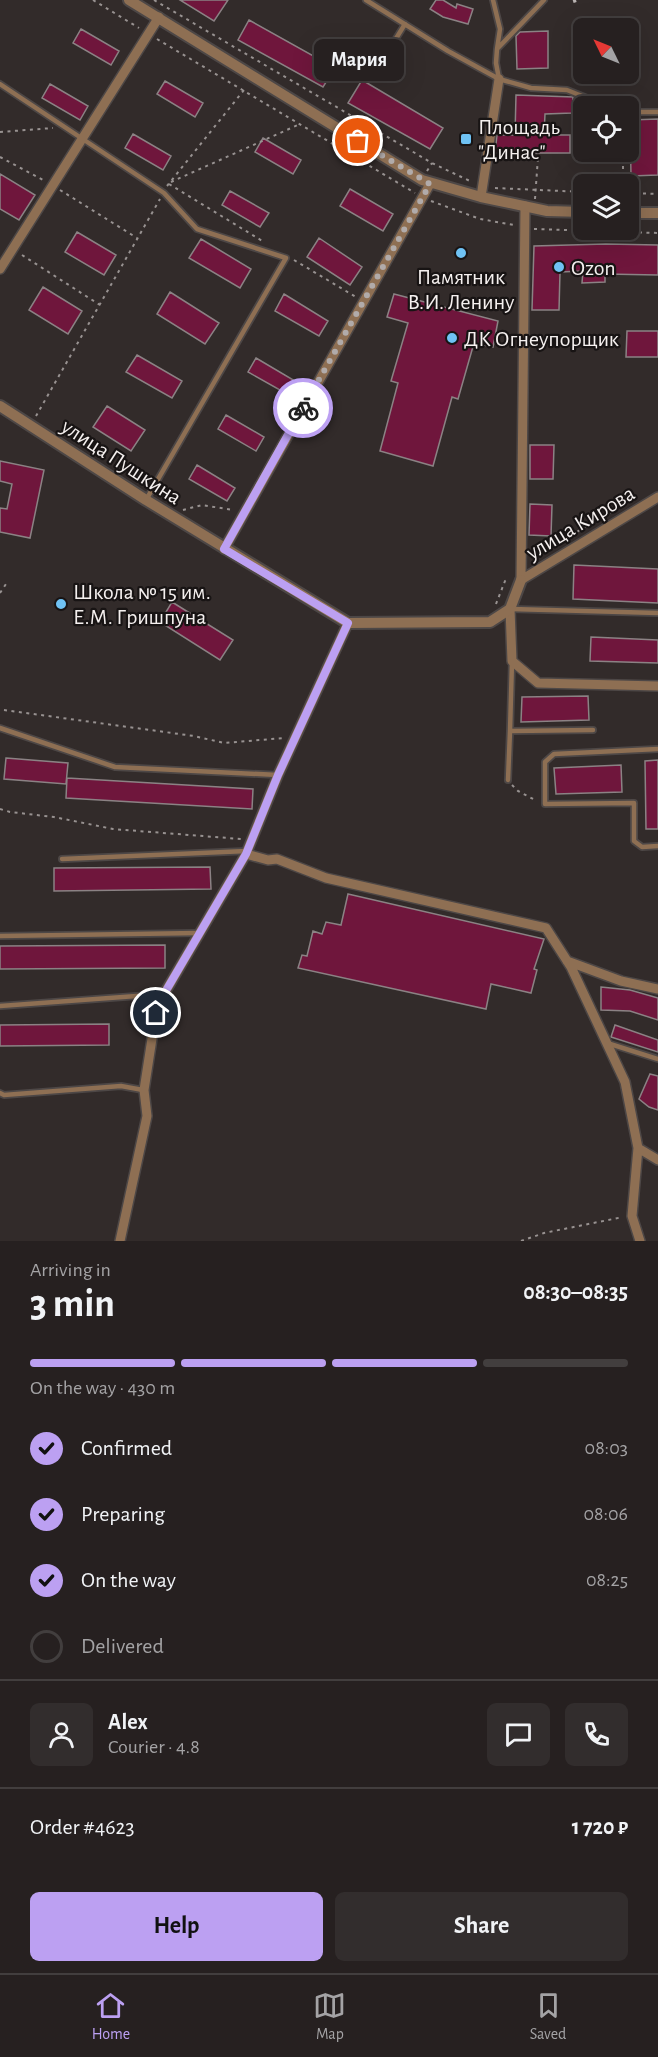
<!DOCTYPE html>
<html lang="en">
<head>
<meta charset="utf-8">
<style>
	:root { --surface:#262020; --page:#322d2d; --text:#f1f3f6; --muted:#a4a3a5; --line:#423e3e; --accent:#bca0f2 }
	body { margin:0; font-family:"Alegreya Sans",sans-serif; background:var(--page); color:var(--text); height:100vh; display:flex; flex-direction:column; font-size:22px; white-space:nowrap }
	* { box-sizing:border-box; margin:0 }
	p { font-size:20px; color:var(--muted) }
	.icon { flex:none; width:33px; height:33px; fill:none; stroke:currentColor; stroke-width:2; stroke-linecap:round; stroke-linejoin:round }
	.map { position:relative; height:1241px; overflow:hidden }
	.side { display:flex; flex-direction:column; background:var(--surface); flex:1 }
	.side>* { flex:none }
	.needle { width:39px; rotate:313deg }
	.tools { position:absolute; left:573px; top:18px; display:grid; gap:12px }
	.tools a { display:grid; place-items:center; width:66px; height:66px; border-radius:9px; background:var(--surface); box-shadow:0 6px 24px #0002,0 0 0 2px var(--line); font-size:30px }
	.pin { position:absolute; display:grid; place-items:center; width:51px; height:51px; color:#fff; margin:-26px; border:3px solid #fff; border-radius:50%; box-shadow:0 2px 6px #0007 }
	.courier { position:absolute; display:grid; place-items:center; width:60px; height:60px; margin:-30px; border:4px solid #bca0f2; border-radius:50%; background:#fff; color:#222; box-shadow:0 2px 8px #0007 }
	.bubble { position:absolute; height:42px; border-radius:9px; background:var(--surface); box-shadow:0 6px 24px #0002,0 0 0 2px var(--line); font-size:20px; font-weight:700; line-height:42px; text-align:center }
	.overview em { font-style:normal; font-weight:700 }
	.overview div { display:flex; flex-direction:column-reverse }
	.overview { display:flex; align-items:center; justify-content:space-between; height:102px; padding:0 30px }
	h1 { font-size:39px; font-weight:700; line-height:45px }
	.bar { display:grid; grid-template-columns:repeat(4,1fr); gap:9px 6px; align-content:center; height:72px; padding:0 30px }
	.bar i { height:8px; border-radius:4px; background:var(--line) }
	.bar .active { background:var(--accent) }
	.bar p { grid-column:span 4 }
	.line { display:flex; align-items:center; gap:15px; padding:0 30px; border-top:2px solid var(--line) }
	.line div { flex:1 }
	.round { display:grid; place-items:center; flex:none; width:63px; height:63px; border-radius:9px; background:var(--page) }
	ol { padding:0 30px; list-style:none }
	li { display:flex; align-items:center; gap:18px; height:66px }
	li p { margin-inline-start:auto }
	li .icon { padding:6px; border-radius:50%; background:var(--accent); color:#111; stroke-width:4 }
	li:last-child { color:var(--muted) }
	li i { width:33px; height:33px; border:3px solid var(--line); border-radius:50% }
	.button { display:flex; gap:12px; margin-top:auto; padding:12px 30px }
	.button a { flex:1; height:69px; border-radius:9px; background:var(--accent); color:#111; font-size:24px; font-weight:700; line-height:69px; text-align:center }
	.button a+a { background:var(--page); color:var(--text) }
	.menu { display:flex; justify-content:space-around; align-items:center; height:84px; border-top:2px solid var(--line); background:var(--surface); font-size:16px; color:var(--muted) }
	.menu a { display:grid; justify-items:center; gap:3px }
	.menu .active { color:var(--accent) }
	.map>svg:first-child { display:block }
</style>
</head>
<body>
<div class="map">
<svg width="658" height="1241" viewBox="0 0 658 1241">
	<rect width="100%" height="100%" fill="#322b2a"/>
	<path fill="#6f163c" stroke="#8b8284" stroke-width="1.5" d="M 180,0 L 228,0 L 214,21 Z
		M 436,0 L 443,0 L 456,8 L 457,4 L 473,9 L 468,24 L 443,17 L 430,9 Z
		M 249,20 L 335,68 L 323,87 L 238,40 Z
		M 81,29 L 119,51 L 111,65 L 73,43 Z
		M 548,31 L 548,68 L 517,69 L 516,36 L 520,32 Z
		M 362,80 L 443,128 L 430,149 L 348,103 Z
		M 165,81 L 203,103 L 195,117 L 157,94 Z
		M 50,84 L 88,106 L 80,120 L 42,98 Z
		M 516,95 L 573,97 L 572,113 L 545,114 L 544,135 L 570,135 L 570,153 L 495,153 L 497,135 L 515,135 Z
		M 658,119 L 658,175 L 631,176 L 630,120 Z
		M 133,134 L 171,156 L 163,170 L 125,148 Z
		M 263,138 L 301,160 L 293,174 L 255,152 Z
		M 0,174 L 35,195 L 19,220 L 0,209 Z
		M 350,189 L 393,214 L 383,231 L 340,206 Z
		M 230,191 L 269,213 L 260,227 L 222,205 Z
		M 77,232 L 116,255 L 104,275 L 65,252 Z
		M 319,238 L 362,267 L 350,285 L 307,257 Z
		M 201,239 L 251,269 L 240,288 L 189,258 Z
		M 606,244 L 658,245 L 658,275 L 605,274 L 605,282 L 582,283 L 583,271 L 560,272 L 559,310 L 532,310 L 534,246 Z
		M 43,287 L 82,311 L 68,334 L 29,310 Z
		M 170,292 L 219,323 L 205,344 L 157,314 Z
		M 284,294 L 328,321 L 319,336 L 275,311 Z
		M 394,294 L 498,321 L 493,347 L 474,343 L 458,399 L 452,397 L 433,466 L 380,451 L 398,383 L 391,381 L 408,323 L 387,317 Z
		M 627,331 L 658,331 L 658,357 L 626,357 Z
		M 137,355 L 182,381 L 172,398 L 126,372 Z
		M 256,358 L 295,381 L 287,394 L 248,372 Z
		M 107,406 L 145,430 L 131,451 L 93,427 Z
		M 226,415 L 264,437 L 256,451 L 218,429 Z
		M 530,445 L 554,445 L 553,479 L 530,479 Z
		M 0,461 L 44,470 L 30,538 L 0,532 L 0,508 L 7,509 L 12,484 L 0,481 Z
		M 197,465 L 235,488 L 227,501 L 189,479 Z
		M 530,504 L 552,505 L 551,536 L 529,535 Z
		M 574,565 L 658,569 L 658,603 L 573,599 Z
		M 172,602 L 233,640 L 220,660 L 160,622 Z
		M 591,637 L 658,640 L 658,663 L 590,661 Z
		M 588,696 L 589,720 L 521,722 L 522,697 Z
		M 6,758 L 68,763 L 66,784 L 4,779 Z
		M 658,760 L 658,829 L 646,829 L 645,761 Z
		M 621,765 L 622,792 L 556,794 L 554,768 Z
		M 67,778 L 253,789 L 252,809 L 66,798 Z
		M 210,867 L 211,889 L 54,891 L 54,868 Z
		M 348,894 L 544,939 L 534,969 L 537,970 L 531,993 L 491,984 L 486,1009 L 298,968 L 302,955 L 307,956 L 313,931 L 322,934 L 326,922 L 341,925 Z
		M 165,945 L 165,968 L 0,969 L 0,946 Z
		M 601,987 L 630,990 L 658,998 L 658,1020 L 630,1011 L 601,1010 Z
		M 109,1024 L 109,1045 L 0,1046 L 0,1025 Z
		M 615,1025 L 658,1040 L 658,1052 L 611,1037 Z
		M 650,1074 L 658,1076 L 658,1110 L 649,1107 L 639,1099 Z"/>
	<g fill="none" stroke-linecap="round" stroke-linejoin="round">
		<defs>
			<path id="service" d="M 366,0 L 448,51 L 499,79 L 531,88 L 567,90 L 607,106
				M 493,0 L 500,29 L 497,49
				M 327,53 L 357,70 L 379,66 L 405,24
				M 499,79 L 496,63 L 497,49 L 544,0
				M 0,84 L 164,193 L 197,229 L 286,258 L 146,500
				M 628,112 L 658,112
				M 511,609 L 658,613
				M 512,661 L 510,731 L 593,730
				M 0,728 L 115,767 L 278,775
				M 658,749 L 554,754 L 545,762 L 545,804 L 634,803 L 634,841 L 642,847 L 658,846
				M 508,780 L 510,731
				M 62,859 L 247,851
				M 0,936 L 198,933
				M 0,1006 L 164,994
				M 607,1043 L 658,1059
				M 0,1093 L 4,1095 L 121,1086 L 143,1090"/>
			<path id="minor" d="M 481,197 L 499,79
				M 0,269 L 159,17
				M 224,549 L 430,184
				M 521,580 L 525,206
				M 521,580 L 658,497
				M 510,609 L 512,661 L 538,683 L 658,686
				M 246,854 L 268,860 L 277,859 L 326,878 L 546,928 L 571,967 L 625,1082 L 638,1148 L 632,1216 L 640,1241
				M 567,961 L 621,981 L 658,989
				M 638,1148 L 658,1160
				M 120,1241 L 147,1116 L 144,1090 L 156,1013 L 164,994 L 246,854 L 278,775 L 348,623"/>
			<path id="tertiary" d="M 129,0 L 422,180 L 481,197 L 547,211 L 584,212
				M 628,213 L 658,213
				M 0,406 L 146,500 L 348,623 L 490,622 L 510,609 L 521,580"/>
		</defs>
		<use href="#service" stroke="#4d4746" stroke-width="8"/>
		<use href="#minor" stroke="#4d4746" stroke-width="12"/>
		<use href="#tertiary" stroke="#4d4746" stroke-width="14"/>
		<path stroke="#989291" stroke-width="2" stroke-dasharray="3 4.5" stroke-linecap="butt" d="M 93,0 L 139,28
			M 154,0 L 432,163 L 472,182
			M 157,39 L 415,193
			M 0,132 L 53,128
			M 0,157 L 45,181
			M 427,171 L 432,163
			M 171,182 L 300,124
			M 169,184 L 264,242
			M 623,184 L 623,152
			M 167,186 L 244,90
			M 495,188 L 584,192
			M 60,190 L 137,238
			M 628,193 L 658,194
			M 535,199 L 538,157
			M 431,201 L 480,219 L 514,225
			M 534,229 L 658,233
			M 22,255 L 100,305
			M 294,260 L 356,297
			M 36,416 L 160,199
			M 183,510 L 202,505 L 233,510
			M 532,558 L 633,499
			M 0,593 L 8,581
			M 496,604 L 505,581 L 509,578
			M 4,710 L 194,736 L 224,743 L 284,738
			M 512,785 L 518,791 L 537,801
			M 0,809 L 10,812 L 54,817 L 113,829 L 241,839
			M 521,1241 L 544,1233 L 623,1217"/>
		<use href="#service" stroke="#8e6f53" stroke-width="4.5"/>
		<use href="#minor" stroke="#8e6f53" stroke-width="9"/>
		<use href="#tertiary" stroke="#8e6f53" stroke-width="10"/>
		<path stroke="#b9b3b2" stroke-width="4" stroke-dasharray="8 8" stroke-linecap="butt" d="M 573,1 L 576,0"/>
	</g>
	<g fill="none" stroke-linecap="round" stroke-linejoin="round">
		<path stroke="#b1abaa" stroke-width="6" stroke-dasharray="0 10.8" d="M 303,408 L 430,184 L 358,141"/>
		<path stroke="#bca0f2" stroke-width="8" d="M 156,1013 L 164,994 L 246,854 L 278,775 L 348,623 L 224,549 L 303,408"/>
	</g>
	<g fill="#6fc2f4" stroke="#181414" stroke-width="2">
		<rect x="460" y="133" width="12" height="12" rx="3"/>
		<circle cx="461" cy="253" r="6"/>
		<circle cx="559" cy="267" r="6"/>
		<circle cx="452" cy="338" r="6"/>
		<circle cx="61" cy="604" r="6"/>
	</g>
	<g text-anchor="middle" stroke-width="4.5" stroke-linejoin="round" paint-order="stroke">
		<g font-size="22" fill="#f5f0ef" stroke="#181414" text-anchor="start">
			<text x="478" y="134">Площадь<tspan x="478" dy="25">"Динас"</tspan></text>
			<text x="571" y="275">Ozon</text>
			<text x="461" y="284" text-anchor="middle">Памятник<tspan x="461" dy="25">В.И. Ленину</tspan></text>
			<text x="464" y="346">ДК Огнеупорщик</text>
			<text x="73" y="599">Школа № 15 им.<tspan x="73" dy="25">Е.М. Гришпуна</tspan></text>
		</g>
		<g font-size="22" fill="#f5f0ef" stroke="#181414">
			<text transform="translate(122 461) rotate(33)" y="8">улица Пушкина</text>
			<text transform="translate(580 522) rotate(-31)" y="8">улица Кирова</text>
		</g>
	</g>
</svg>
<div class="tools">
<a><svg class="needle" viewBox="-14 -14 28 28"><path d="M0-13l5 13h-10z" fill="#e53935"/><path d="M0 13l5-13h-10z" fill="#a4a3a5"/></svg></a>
<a><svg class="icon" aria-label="locate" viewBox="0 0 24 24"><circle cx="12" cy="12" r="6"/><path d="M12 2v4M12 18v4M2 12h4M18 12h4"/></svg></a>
<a><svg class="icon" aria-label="layers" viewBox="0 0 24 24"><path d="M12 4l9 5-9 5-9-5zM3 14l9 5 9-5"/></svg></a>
</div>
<div class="pin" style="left:358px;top:141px;background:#ea580c"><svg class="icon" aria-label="bag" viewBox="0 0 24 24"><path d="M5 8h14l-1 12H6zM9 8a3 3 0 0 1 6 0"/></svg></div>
<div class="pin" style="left:156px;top:1013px;background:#1f2937"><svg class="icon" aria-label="home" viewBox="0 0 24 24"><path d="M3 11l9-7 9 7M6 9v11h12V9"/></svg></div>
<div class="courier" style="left:303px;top:408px"><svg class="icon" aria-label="bike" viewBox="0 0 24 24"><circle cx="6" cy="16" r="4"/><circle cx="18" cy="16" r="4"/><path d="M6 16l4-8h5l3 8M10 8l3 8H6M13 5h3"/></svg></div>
<div class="bubble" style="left:314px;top:39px;width:90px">Мария</div>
</div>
<section class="side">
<div class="overview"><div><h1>3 min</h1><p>Arriving in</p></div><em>08:30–08:35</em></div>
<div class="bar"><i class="active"></i><i class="active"></i><i class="active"></i><i></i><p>On the way · 430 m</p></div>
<ol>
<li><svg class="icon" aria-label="check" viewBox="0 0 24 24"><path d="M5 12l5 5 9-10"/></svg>Confirmed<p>08:03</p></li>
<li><svg class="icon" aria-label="check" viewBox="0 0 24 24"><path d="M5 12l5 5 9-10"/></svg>Preparing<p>08:06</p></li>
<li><svg class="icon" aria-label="check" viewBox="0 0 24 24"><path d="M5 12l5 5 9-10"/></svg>On the way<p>08:25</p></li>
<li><i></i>Delivered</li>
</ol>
<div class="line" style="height:108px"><a class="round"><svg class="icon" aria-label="person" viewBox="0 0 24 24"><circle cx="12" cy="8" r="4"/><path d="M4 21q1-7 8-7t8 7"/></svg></a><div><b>Alex</b><p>Courier · 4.8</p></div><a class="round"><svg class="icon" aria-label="chat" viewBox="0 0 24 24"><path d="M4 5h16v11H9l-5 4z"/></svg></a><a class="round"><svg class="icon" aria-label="phone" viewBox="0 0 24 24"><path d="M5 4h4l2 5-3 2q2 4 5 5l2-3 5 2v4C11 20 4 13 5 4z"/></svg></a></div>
<div class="line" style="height:78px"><div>Order #4623</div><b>1 720 ₽</b></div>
<div class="button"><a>Help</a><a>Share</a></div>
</section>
<nav class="menu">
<a class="active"><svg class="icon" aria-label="home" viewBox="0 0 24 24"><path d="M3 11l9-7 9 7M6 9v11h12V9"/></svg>Home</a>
<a><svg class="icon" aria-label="map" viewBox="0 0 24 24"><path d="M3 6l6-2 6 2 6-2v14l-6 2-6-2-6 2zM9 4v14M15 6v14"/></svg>Map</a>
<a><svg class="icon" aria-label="saved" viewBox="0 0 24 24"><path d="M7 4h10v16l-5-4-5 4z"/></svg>Saved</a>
</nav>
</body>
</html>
